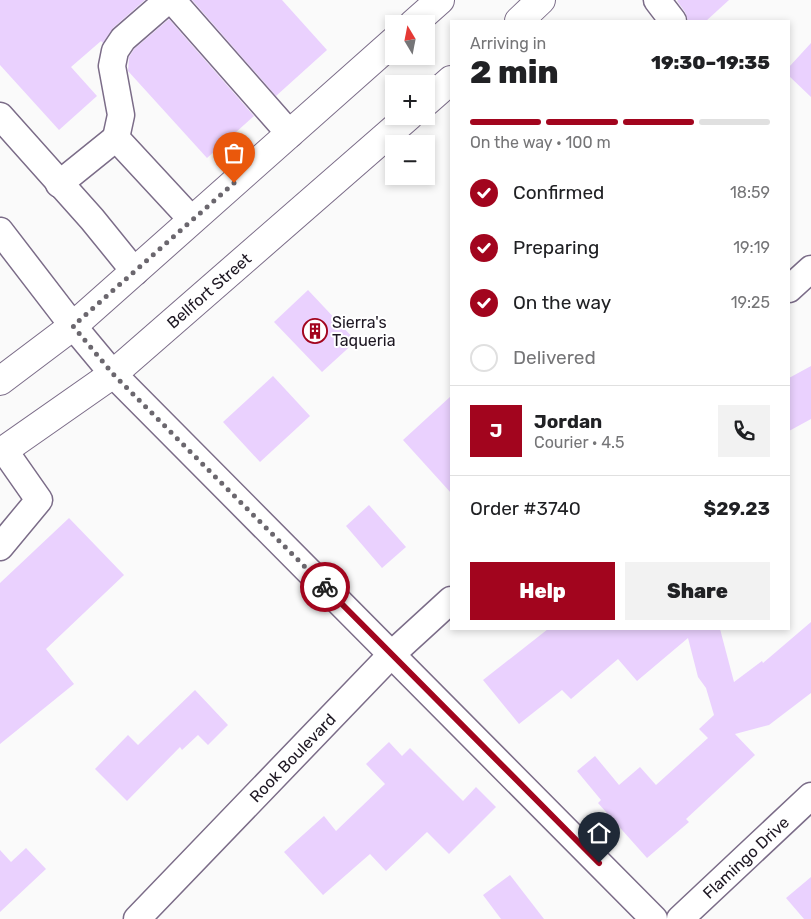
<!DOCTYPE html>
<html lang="en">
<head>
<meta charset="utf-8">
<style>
	:root { --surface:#fff; --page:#f2f2f2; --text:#202124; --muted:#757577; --line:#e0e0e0; --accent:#a2051e }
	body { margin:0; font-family:Rubik,sans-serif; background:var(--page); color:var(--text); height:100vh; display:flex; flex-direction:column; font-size:19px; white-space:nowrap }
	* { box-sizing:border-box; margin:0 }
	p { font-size:16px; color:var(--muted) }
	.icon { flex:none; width:28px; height:28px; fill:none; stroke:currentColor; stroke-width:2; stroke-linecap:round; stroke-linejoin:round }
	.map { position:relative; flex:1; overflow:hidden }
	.side { position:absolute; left:450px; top:20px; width:340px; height:610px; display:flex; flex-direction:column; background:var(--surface); border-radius:0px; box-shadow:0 2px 8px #0003 }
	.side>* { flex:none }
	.needle { width:32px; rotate:350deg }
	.controls { position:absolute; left:385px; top:15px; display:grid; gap:10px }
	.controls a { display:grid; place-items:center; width:50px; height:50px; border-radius:0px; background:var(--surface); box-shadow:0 2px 8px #0003; font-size:25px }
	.pin { position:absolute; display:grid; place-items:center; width:42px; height:42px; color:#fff; margin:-51px -21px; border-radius:50% 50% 50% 0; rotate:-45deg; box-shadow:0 0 5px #0007 }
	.pin .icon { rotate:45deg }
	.courier { position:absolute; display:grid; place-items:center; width:50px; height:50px; margin:-25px; border:4px solid #a2051e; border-radius:50%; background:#fff; color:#222; box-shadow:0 1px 6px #0007 }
	.summary em { font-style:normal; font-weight:800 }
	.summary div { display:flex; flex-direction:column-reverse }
	.summary { display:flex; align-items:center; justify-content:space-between; height:85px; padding:0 20px }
	h1 { font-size:32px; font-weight:800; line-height:38px }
	.bar { display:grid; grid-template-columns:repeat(4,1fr); gap:8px 5px; align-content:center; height:60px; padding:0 20px }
	.bar i { height:6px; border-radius:4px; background:var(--line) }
	.bar .selected { background:var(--accent) }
	.bar p { grid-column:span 4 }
	.line { display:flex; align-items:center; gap:12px; padding:0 20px; border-top:1px solid var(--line) }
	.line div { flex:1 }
	.round { display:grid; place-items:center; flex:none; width:52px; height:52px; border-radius:0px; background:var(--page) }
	ol { padding:0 20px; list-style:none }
	li { display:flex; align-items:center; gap:15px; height:55px }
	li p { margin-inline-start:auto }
	li .icon { padding:5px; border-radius:50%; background:var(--accent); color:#fff; stroke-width:4 }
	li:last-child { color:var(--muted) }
	li i { width:28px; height:28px; border:2px solid var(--line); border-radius:50% }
	.cta { display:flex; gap:10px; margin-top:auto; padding:10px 20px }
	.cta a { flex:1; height:58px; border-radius:0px; background:var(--accent); color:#fff; font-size:20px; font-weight:800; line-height:58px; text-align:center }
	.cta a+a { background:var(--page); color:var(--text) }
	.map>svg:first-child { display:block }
</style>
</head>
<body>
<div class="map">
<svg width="811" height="919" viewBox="0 0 811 919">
	<rect width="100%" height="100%" fill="#fafafa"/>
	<path fill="#ead1fe" d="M 0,0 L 145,0 L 113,28 L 103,43 L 101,41 L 71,67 L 97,96 L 59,130 L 0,65 Z
		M 192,0 L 282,0 L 327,50 L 276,96 Z
		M 678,0 L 729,0 L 706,21 L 688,21 L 685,12 L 677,1 Z
		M 169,19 L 254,116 L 207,158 L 128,71 L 129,57 L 134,49 Z
		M 811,43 L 811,97 L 789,76 L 789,67 Z
		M 308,290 L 356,341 L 322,372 L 274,322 Z
		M 811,366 L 811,419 L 789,431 L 789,378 Z
		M 273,376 L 310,416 L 260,462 L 223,422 Z
		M 451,396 L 451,493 L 403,440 Z
		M 369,505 L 406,547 L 382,568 L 346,526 Z
		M 69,518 L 124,575 L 46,649 L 74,684 L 0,744 L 0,583 Z
		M 811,622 L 811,693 L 769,725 L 735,734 L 755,755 L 686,819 L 689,822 L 647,858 L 598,803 L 601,800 L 577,771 L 595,756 L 619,785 L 640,767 L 656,785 L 708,738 L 699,729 L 714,715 L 706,688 L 698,677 L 688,638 L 637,681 L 618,659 L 571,699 L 562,690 L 519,724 L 483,680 L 548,629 L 720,629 L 734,682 L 762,661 L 763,663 Z
		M 195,690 L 228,725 L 208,745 L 198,735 L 182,750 L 180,747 L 127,801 L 95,769 L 128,735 L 138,745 Z
		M 389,742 L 402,756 L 410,748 L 463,801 L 476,787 L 496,807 L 449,854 L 427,832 L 386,871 L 370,854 L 323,895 L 284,852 L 324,816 L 336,831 L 385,784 L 366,764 Z
		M 26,848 L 46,869 L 0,912 L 0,850 L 11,862 Z
		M 510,875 L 544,919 L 501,919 L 483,895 Z
		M 811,877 L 811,919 L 804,919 L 786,898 Z"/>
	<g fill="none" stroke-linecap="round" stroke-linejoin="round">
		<defs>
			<g id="minor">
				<path d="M 172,0 L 290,134"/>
				<path d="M 657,0 L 673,21"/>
				<path d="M 0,116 L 92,219 L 135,272"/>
				<path d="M 116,138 L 121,115 L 112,66 L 115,51 L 123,39 L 168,0"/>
				<path d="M 59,184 L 116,138 L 192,220"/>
				<path d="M 0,231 L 73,326 L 113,374 L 654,919"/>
				<path d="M 789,289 L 811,269"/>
				<path d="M 0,547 L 39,500 L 4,450"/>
				<path id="s1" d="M 137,919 L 392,654 L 451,600"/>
				<path id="s2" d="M 680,919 L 811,796"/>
			</g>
			<g id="major">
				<path d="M 519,21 L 541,0"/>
				<path d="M 413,24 L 440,0"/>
				<path d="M 426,102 L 451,80"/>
				<path d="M 0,381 L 73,326 L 394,41"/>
				<path id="s3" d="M 0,453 L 113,374 L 409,116"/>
			</g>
		</defs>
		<use href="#minor" stroke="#7b6c88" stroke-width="29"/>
		<use href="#major" stroke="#7b6c88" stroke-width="30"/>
		<use href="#minor" stroke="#fff" stroke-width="26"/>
		<use href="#major" stroke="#fff" stroke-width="28"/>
	</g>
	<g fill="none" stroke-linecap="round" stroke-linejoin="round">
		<path stroke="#6b676e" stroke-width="5" stroke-dasharray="0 9" d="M 234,183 L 73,326 L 113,374 L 325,587"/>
		<path stroke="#a2051e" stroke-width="6" d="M 325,587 L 599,863"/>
	</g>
	<defs>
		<symbol id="building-ring" viewBox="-11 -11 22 22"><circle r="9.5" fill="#fff" stroke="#a2051e" stroke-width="1.5"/><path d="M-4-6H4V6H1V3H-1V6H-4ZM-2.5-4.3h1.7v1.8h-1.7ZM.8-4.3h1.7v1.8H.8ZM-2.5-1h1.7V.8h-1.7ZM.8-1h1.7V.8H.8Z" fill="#a2051e"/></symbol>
	</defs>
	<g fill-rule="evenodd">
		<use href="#building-ring" x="301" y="317" width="28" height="28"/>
	</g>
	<g text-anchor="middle" stroke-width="4" stroke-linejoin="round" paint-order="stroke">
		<g font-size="16" fill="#1e1823" stroke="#fff">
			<text dy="6" stroke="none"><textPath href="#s3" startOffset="265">Bellfort Street</textPath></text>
			<text dy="6" stroke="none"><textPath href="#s1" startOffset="224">Rook Boulevard</textPath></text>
			<text dy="6" stroke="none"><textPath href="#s2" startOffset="90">Flamingo Drive</textPath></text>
		</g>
		<g font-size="16" fill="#1e1823" stroke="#fff" text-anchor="start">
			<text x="332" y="328">Sierra's<tspan x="332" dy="18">Taqueria</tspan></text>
		</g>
	</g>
</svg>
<div class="controls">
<a><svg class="needle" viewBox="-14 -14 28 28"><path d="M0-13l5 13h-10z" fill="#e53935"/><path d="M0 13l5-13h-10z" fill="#757577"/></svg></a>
<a>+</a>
<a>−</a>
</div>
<div class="pin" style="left:234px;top:183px;background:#ea580c"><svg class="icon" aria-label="bag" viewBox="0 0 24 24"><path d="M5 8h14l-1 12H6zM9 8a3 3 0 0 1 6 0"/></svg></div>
<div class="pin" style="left:599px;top:863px;background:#1f2937"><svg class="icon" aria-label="home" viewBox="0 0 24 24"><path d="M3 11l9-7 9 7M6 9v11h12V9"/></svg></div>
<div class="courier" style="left:325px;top:587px"><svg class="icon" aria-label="bike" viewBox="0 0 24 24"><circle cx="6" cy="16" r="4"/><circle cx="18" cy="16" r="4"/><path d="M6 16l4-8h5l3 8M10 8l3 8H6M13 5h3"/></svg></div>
<section class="side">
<div class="summary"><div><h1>2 min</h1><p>Arriving in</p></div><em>19:30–19:35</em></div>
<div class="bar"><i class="selected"></i><i class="selected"></i><i class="selected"></i><i></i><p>On the way · 100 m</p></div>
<ol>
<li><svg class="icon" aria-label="check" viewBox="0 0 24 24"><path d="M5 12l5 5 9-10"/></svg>Confirmed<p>18:59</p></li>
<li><svg class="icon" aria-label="check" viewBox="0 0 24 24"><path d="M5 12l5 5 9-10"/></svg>Preparing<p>19:19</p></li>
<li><svg class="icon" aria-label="check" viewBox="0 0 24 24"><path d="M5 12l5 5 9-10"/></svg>On the way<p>19:25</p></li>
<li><i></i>Delivered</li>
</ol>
<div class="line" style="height:90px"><b class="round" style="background:var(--accent);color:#fff">J</b><div><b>Jordan</b><p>Courier · 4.5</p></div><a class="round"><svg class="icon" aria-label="phone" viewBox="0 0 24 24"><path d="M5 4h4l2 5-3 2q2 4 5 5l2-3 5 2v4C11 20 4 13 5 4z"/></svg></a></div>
<div class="line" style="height:65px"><div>Order #3740</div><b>$29.23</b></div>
<div class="cta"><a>Help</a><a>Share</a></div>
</section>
</div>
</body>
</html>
